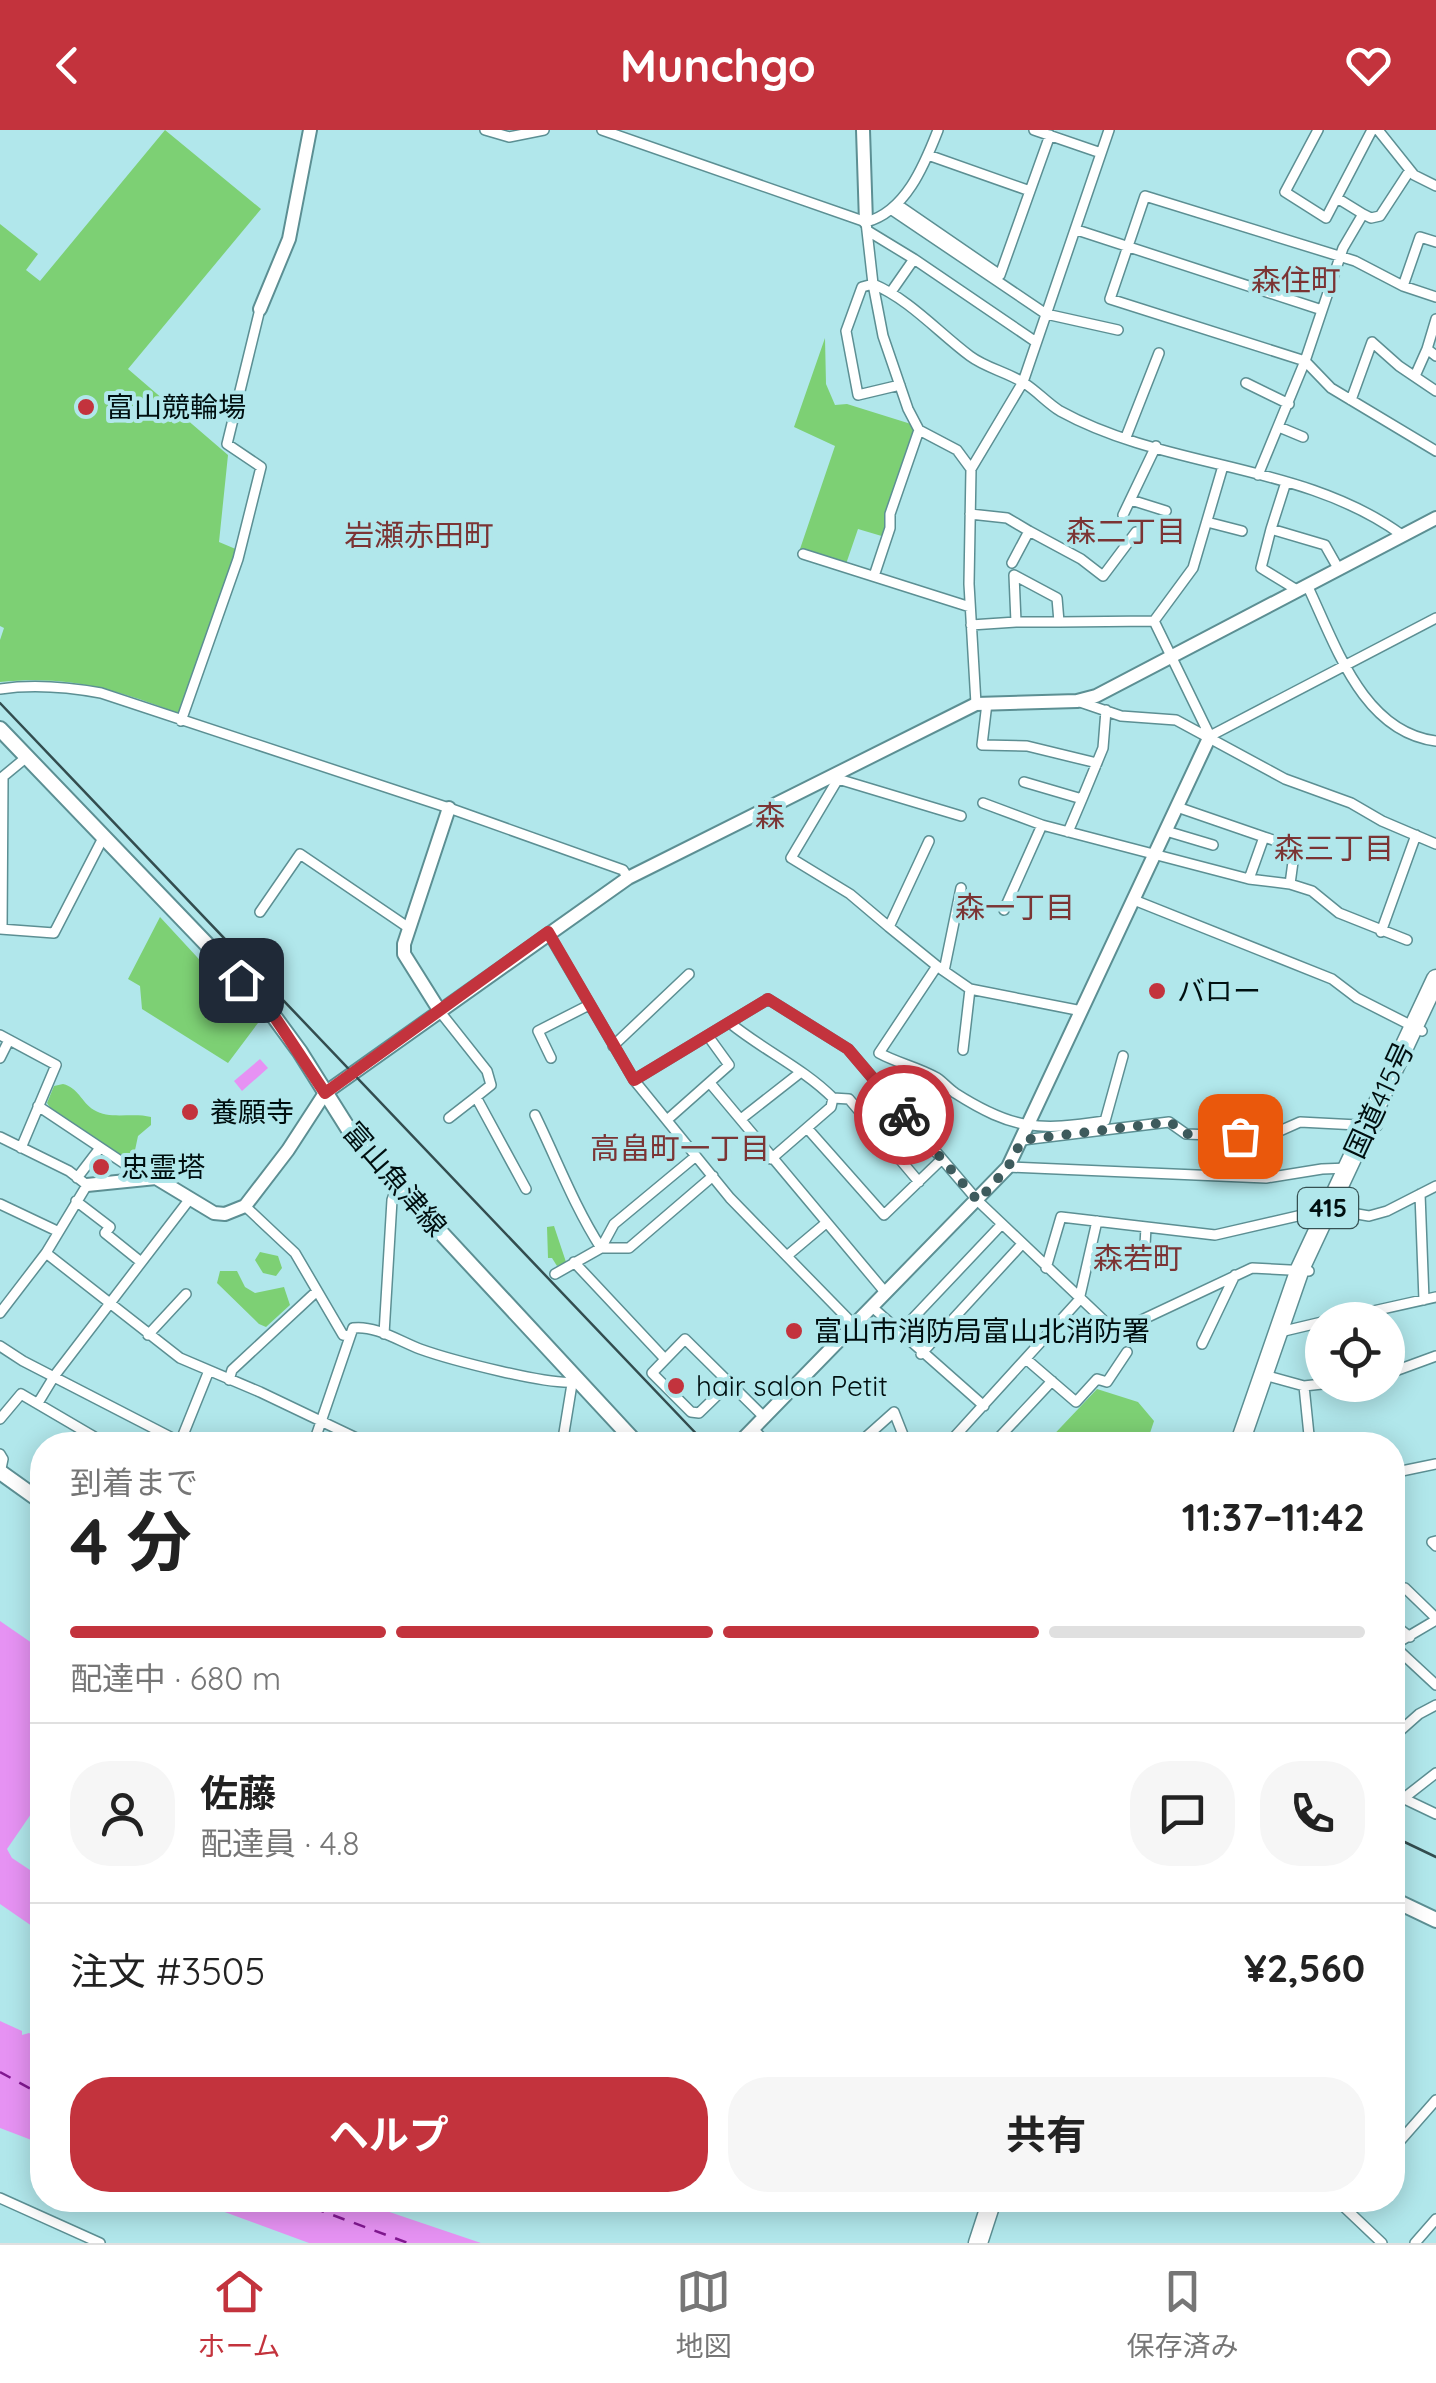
<!DOCTYPE html>
<html lang="ja">
<head>
<meta charset="utf-8">
<style>
	:root { --surface:#fff; --page:#f6f6f6; --text:#222; --muted:#767676; --line:#e0e0e0; --accent:#c3333d }
	body { margin:0; font-family:Quicksand,"Noto Sans JP",sans-serif; background:var(--page); color:var(--text); height:100vh; display:flex; flex-direction:column; font-size:38px; white-space:nowrap }
	* { box-sizing:border-box; margin:0 }
	p { font-size:32px; color:var(--muted) }
	.icon { flex:none; width:55px; height:55px; fill:none; stroke:currentColor; stroke-width:2; stroke-linecap:round; stroke-linejoin:round }
	.map { position:relative; flex:1; overflow:hidden }
	.details { position:absolute; left:30px; top:1302px; width:1375px; height:780px; display:flex; flex-direction:column; background:var(--surface); border-radius:40px; box-shadow:0 5px 25px #0003 }
	.details>* { flex:none }
	.buttons { position:absolute; left:1305px; top:1172px; display:grid; gap:20px }
	.buttons a { display:grid; place-items:center; width:100px; height:100px; border-radius:50%; background:var(--surface); box-shadow:0 5px 25px #0003; font-size:50px }
	.pin { position:absolute; display:grid; place-items:center; width:85px; height:85px; color:#fff; margin:-42px; border-radius:20px; box-shadow:0 5px 15px #0006 }
	.courier { position:absolute; display:grid; place-items:center; width:100px; height:100px; margin:-50px; border:8px solid #c3333d; border-radius:50%; background:#fff; color:#222; box-shadow:0 2px 12px #0007 }
	.headline em { font-style:normal; font-weight:700 }
	.headline div { display:flex; flex-direction:column-reverse }
	.headline { display:flex; align-items:center; justify-content:space-between; height:170px; padding:0 40px }
	h1 { font-size:65px; font-weight:700; line-height:75px }
	.bar { display:grid; grid-template-columns:repeat(4,1fr); gap:15px 10px; align-content:center; height:120px; padding:0 40px }
	.bar i { height:12px; border-radius:8px; background:var(--line) }
	.bar .active { background:var(--accent) }
	.bar p { grid-column:span 4 }
	.line { display:flex; align-items:center; gap:25px; padding:0 40px; border-top:2px solid var(--line) }
	.line div { flex:1 }
	.round { display:grid; place-items:center; flex:none; width:105px; height:105px; border-radius:40px; background:var(--page) }
	.action { display:flex; gap:20px; margin-top:auto; padding:20px 40px }
	.action a { flex:1; height:115px; border-radius:40px; background:var(--accent); color:#fff; font-size:40px; font-weight:700; line-height:115px; text-align:center }
	.action a+a { background:var(--page); color:var(--text) }
	header { display:flex; justify-content:space-between; align-items:center; height:130px; padding:0 40px; background:var(--accent); color:#fff; font-size:45px; font-weight:700 }
	.tabs { display:flex; justify-content:space-around; align-items:center; height:140px; border-top:2px solid var(--line); background:var(--surface); font-size:28px; color:var(--muted) }
	.tabs a { display:grid; justify-items:center; gap:5px }
	.tabs .active { color:var(--accent) }
	.map>svg:first-child { display:block }
</style>
</head>
<body>
<header><svg class="icon" aria-label="back" viewBox="0 0 24 24"><path d="M15 5l-7 7 7 7"/></svg>Munchgo<svg class="icon" aria-label="heart" viewBox="0 0 24 24"><path d="M12 20l-8-8c-3-5 5-10 8-4 3-6 11-1 8 4z"/></svg></header>
<div class="map">
<svg width="1436" height="2113" viewBox="0 0 1436 2113">
	<rect width="100%" height="100%" fill="#b1e7eb"/>
	<path fill="#7dd074" d="M 165,0 L 261,79 L 128,239 L 228,325 L 219,412 L 238,420 L 178,583 C 115,559 68,545 0,552 L 0,510 L 4,498 L 0,496 L 0,94 L 38,124 L 26,140 L 40,151 Z
		M 825,208 L 826,254 L 835,275 L 847,274 L 911,294 L 916,301 L 885,407 L 858,399 L 846,434 L 800,419 L 835,316 L 794,297 Z
		M 160,787 L 258,893 L 228,933 L 142,879 L 140,856 L 128,849 Z
		M 63,954 C 79,958 81,972 94,980 C 110,990 133,982 151,987 L 151,995 L 138,1006 L 134,1025 L 120,1029 L 53,982 L 47,973 L 54,956 Z
		M 554,1096 L 566,1132 L 557,1136 L 552,1128 L 548,1128 L 547,1097 Z
		M 260,1122 L 278,1126 L 282,1138 L 276,1146 L 263,1143 L 255,1130 Z
		M 220,1141 L 237,1141 L 245,1157 L 255,1163 L 284,1157 L 290,1175 L 266,1197 L 259,1194 L 217,1153 Z
		M 1097,1259 L 1138,1272 L 1154,1291 L 1146,1315 L 1044,1315 Z"/>
	<path fill="#e692f3" d="M 260,929 L 268,938 L 242,961 L 234,951 Z
		M 0,1491 L 42,1520 L 42,1668 L 7,1719 L 12,1728 L 42,1748 L 42,1803 L 0,1774 Z
		M 0,1891 L 22,1901 L 22,1905 L 29,1903 L 42,1910 L 42,2014 L 0,1998 Z
		M 192,2070 L 354,2070 L 481,2113 L 309,2113 Z"/>
	<g fill="none" stroke-linecap="round" stroke-linejoin="round">
		<path stroke="#811890" stroke-width="2.5" stroke-dasharray="12 10" stroke-linecap="butt" d="M 0,1942 L 42,1965
			M 292,2070 L 408,2113"/>
		<defs>
			<path id="street" d="M 485,0 L 509,7 L 544,0
				M 602,0 L 866,92 C 905,82 924,36 938,0
				M 1034,0 L 1101,23
				M 1318,0 L 1285,62 L 1326,88 L 1372,0
				M 1378,0 L 1414,45 L 1436,56
				M 928,25 L 1030,61
				M 1337,68 L 1363,84
				M 898,75 L 1000,145 L 1050,5
				M 892,80 L 1046,184 L 1118,200
				M 866,92 L 873,154 L 883,206 L 908,279 L 919,300 L 957,320 L 971,339 L 969,454 L 976,574
				M 1077,100 L 1322,180
				M 868,101 L 914,129
				M 873,154 C 909,169 938,202 970,226 C 986,238 1007,242 1024,253 C 1037,261 1047,273 1060,281 C 1167,340 1302,332 1402,405
				M 873,154 L 862,157 L 846,201 L 858,265 L 900,255
				M 1403,156 L 1420,107 L 1436,112
				M 891,162 L 914,129 L 1036,212
				M 1436,167 L 1403,156 L 1355,131 L 1145,66 L 1110,169 L 1305,231 L 1331,258 L 1436,321
				M 1427,219 L 1436,189
				M 1415,246 L 1427,219 L 1436,226
				M 1246,253 L 1289,274
				M 1351,270 L 1372,212 L 1399,236 L 1436,261
				M 1279,297 L 1303,307
				M 1126,307 L 1159,223
				M 971,339 L 1023,252 L 1109,0
				M 1258,345 L 1305,231 L 1343,118 L 1363,84 L 1371,88 L 1380,86 L 1410,40
				M 1131,370 L 1166,381
				M 970,384 L 1007,388 L 1029,401 L 1012,433
				M 1123,385 L 1156,316
				M 1207,392 L 1242,401
				M 1271,399 L 1286,352
				M 1029,401 L 1081,429 L 1103,446 L 1136,402
				M 803,424 L 970,477
				M 874,446 L 890,398 L 890,384 L 919,300
				M 1307,455 C 1335,513 1362,602 1436,611
				M 1297,460 L 1261,438 L 1271,399 L 1325,415 L 1338,438
				M 1059,492 L 1154,491
				M 971,495 L 1016,492 L 1014,445 L 1057,468 L 1059,492 L 1016,492
				M 0,559 C 33,554 68,557 101,563 L 449,678 L 623,740 L 628,748
				M 1080,572 L 1121,586 L 1176,590 L 1285,649 L 1351,673 L 1382,691 L 1436,714
				M 987,573 L 982,615 L 1027,616 L 1097,633
				M 181,591 L 238,429 L 261,337 L 227,314 L 260,179
				M 1209,604 L 1154,491 L 1193,438 L 1223,336
				M 1210,606 L 1436,488
				M 836,644 L 838,649 L 791,728 L 850,764 L 889,797
				M 0,649 L 28,626
				M 838,649 L 961,686
				M 1024,652 L 1082,669 L 1103,618 L 1106,580
				M 983,673 L 1042,695 L 1004,780
				M 1042,695 L 1249,749 L 1264,707 L 1177,677
				M 1166,701 L 1213,715
				M 1068,702 L 1082,669
				M 929,711 L 889,797 L 937,836
				M 1249,749 L 1290,754 L 1295,717 L 1264,707
				M 1290,754 L 1312,761 L 1339,783 L 1407,810
				M 961,758 L 944,841 L 970,859
				M 1134,770 L 1332,849 L 1357,868 L 1422,901
				M 260,782 L 300,724 L 409,798
				M 0,799 L 54,803 L 104,706
				M 2,799 L 3,649
				M 1381,802 L 1416,705
				M 548,803 L 634,950 L 730,1068 L 853,1194
				M 944,841 L 937,836 L 879,923 C 897,933 918,937 937,948 C 943,952 948,958 955,963 C 1013,1000 1039,1001 1105,991 L 1123,926
				M 441,883 L 487,941 L 491,955 L 476,967 L 526,1059
				M 730,893 C 763,920 803,938 833,968 L 831,977 L 771,1029
				M 0,905 L 56,935 L 21,1018
				M 613,916 L 689,844
				M 963,920 L 970,859 L 1082,881
				M 0,928 L 9,910
				M 551,928 L 538,901 L 589,875
				M 634,950 L 768,869 L 848,919 L 978,1071 L 1116,1202 L 1252,1138 L 1309,1141
				M 710,953 L 885,1162
				M 833,968 L 849,969 L 919,1052
				M 38,976 L 146,1048
				M 535,985 C 557,1030 574,1076 601,1118 L 629,1118 L 713,1046
				M 449,988 L 476,967
				M 741,989 L 801,942
				M 667,990 L 729,935 L 708,906
				M 807,998 L 884,1085 L 942,1029
				M 0,1007 L 69,1041 L 87,1055 L 46,1123 L 0,1183
				M 1023,1010 L 1169,992 L 1186,1004 L 1266,1007 L 1300,992 L 1377,996
				M 1008,1037 L 1266,1048 L 1322,1039 L 1349,1038
				M 77,1048 L 100,1018
				M 1420,1064 L 1424,1170
				M 76,1071 L 110,1097 L 105,1103 L 141,1132
				M 0,1074 L 57,1101
				M 245,1076 L 295,1123 L 343,1205 L 349,1206
				M 46,1123 L 180,1228 L 260,1262 L 371,1315
				M 788,1125 L 826,1093
				M 574,1132 L 665,1229
				M 1144,1134 L 1146,1097
				M 1046,1138 L 1061,1087 L 1215,1105 L 1328,1079 L 1369,1086 L 1387,1081 L 1436,1056
				M 555,1144 L 601,1118 L 614,1094 L 696,1026
				M 871,1176 L 984,1276
				M 1333,1190 L 1436,1167
				M 1280,1202 L 1322,1192
				M 899,1203 L 1002,1094
				M 384,1204 L 392,1070 L 397,1056
				M 148,1205 L 186,1164
				M 1202,1214 L 1235,1145
				M 0,1216 L 23,1231 L 186,1315
				M 1388,1218 L 1395,1241 L 1436,1226
				M 921,1224 L 1022,1114
				M 1026,1229 L 1076,1272 L 1097,1249 L 1107,1252 L 1127,1222
				M 1264,1245 L 1304,1256
				M 229,1250 L 232,1240 L 317,1161
				M 730,1253 L 699,1283 L 691,1282 L 652,1243 L 685,1209 L 765,1288
				M 38,1273 L 55,1245 L 189,1070
				M 0,1289 L 21,1264 L 108,1315
				M 753,1299 L 769,1315
				M 179,1315 L 208,1243
				M 313,1315 L 353,1198 C 375,1195 399,1211 420,1219 C 445,1228 558,1259 579,1251
				M 562,1315 L 572,1254
				M 857,1315 L 894,1282 L 907,1315
				M 947,1315 L 1079,1170 L 1097,1091
				M 992,1315 L 1052,1251
				M 1310,1315 L 1304,1256 L 1322,1254
				M 0,1324 L 3,1329 L 0,1343
				M 1392,1343 L 1436,1334
				M 1436,1411 L 1432,1412 L 1436,1416
				M 1405,1458 L 1436,1488
				M 1392,1493 L 1410,1507
				M 1392,1516 L 1436,1490
				M 1394,1516 L 1436,1555
				M 1392,1608 L 1419,1584 L 1436,1575
				M 1392,1663 L 1436,1684
				M 1404,1668 L 1436,1643
				M 1392,2020 L 1436,1970
				M 0,2068 L 100,2113
				M 1350,2070 L 1344,2077 L 1382,2113
				M 1415,2113 L 1436,2089"/>
			<path id="secondary" d="M 863,0 L 866,92
				M 260,179 L 289,109 L 310,0
				M 441,883 L 404,824 L 404,814 L 449,678
				M 87,1055 L 156,1048 L 214,1083 L 225,1084 L 245,1076 L 288,1020 L 325,963 L 628,748 L 976,574 L 1077,571 L 1096,566 L 1436,388
				M 737,1315 L 1008,1037 L 1210,606"/>
			<path id="primary" d="M 0,599 L 267,877 L 300,922 L 356,1011 L 638,1315
				M 0,1342 L 42,1372
				M 1392,1769 L 1436,1790"/>
			<path id="highway" d="M 1239,1315 L 1300,1139 L 1436,849
				M 978,2113 L 992,2070"/>
		</defs>
		<use href="#street" stroke="#5c8f93" stroke-width="12"/>
		<use href="#secondary" stroke="#5c8f93" stroke-width="16"/>
		<use href="#primary" stroke="#5c8f93" stroke-width="18"/>
		<use href="#highway" stroke="#5c8f93" stroke-width="21"/>
		<use href="#street" stroke="#fff" stroke-width="9"/>
		<use href="#secondary" stroke="#fff" stroke-width="12"/>
		<use href="#primary" stroke="#fff" stroke-width="14"/>
		<use href="#highway" stroke="#fff" stroke-width="18"/>
		<path stroke="#334d4f" stroke-width="2.5" d="M 0,573 L 707,1315
			M 1392,1706 L 1436,1727"/>
	</g>
	<g fill="none" stroke-linecap="round" stroke-linejoin="round">
		<path stroke="#3e5b5d" stroke-width="10" stroke-dasharray="0 18" d="M 904,985 L 978,1071 L 1008,1037 L 1022,1010 L 1170,992 L 1186,1004 L 1240,1006"/>
		<path stroke="#c3333d" stroke-width="12" d="M 241,850 L 274,886 L 325,963 L 548,802 L 634,950 L 768,869 L 848,919 L 904,985"/>
	</g>
	<g fill="#c3333d" stroke="#b1e7eb" stroke-width="4">
		<circle cx="86" cy="277" r="10"/>
		<circle cx="1157" cy="861" r="10"/>
		<circle cx="190" cy="982" r="10"/>
		<circle cx="101" cy="1037" r="10"/>
		<circle cx="794" cy="1201" r="10"/>
		<circle cx="676" cy="1256" r="10"/>
	</g>
	<g text-anchor="middle" stroke-width="8" stroke-linejoin="round" paint-order="stroke">
		<rect fill="#b1e7eb" stroke="#355052" stroke-width="2.5" x="1298" y="1058" width="60" height="40" rx="8"/>
		<g font-size="25" font-weight="bold" fill="#000f10">
			<text x="1328" y="1087">415</text>
		</g>
		<g font-size="28" fill="#000f10" stroke="#b1e7eb" text-anchor="start">
			<text x="106" y="287">富山競輪場</text>
			<text x="1177" y="871">バロー</text>
			<text x="210" y="992">養願寺</text>
			<text x="121" y="1047">忠霊塔</text>
			<text x="814" y="1211">富山市消防局富山北消防署</text>
			<text x="696" y="1266">hair salon Petit</text>
		</g>
		<g font-size="28" fill="#000f10" stroke="#b1e7eb">
			<text transform="translate(1379 970) rotate(-65)" y="10">国道415号</text>
			<text transform="translate(395 1049) rotate(49)" y="10">富山魚津線</text>
		</g>
		<g font-size="30" fill="#7b3434" stroke="#b1e7eb">
			<text x="1296" y="161">森住町</text>
			<text x="1126" y="412">森二丁目</text>
			<text x="419" y="416">岩瀬赤田町</text>
			<text x="770" y="697">森</text>
			<text x="1334" y="729">森三丁目</text>
			<text x="1015" y="788">森一丁目</text>
			<text x="680" y="1029">高畠町一丁目</text>
			<text x="1138" y="1139">森若町</text>
		</g>
	</g>
</svg>
<div class="buttons">
<a><svg class="icon" aria-label="locate" viewBox="0 0 24 24"><circle cx="12" cy="12" r="6"/><path d="M12 2v4M12 18v4M2 12h4M18 12h4"/></svg></a>
</div>
<div class="pin" style="left:1240px;top:1006px;background:#ea580c"><svg class="icon" aria-label="bag" viewBox="0 0 24 24"><path d="M5 8h14l-1 12H6zM9 8a3 3 0 0 1 6 0"/></svg></div>
<div class="pin" style="left:241px;top:850px;background:#1f2937"><svg class="icon" aria-label="home" viewBox="0 0 24 24"><path d="M3 11l9-7 9 7M6 9v11h12V9"/></svg></div>
<div class="courier" style="left:904px;top:985px"><svg class="icon" aria-label="bike" viewBox="0 0 24 24"><circle cx="6" cy="16" r="4"/><circle cx="18" cy="16" r="4"/><path d="M6 16l4-8h5l3 8M10 8l3 8H6M13 5h3"/></svg></div>
<section class="details">
<div class="headline"><div><h1>4 分</h1><p>到着まで</p></div><em>11:37–11:42</em></div>
<div class="bar"><i class="active"></i><i class="active"></i><i class="active"></i><i></i><p>配達中 · 680 m</p></div>
<div class="line" style="height:180px"><a class="round"><svg class="icon" aria-label="person" viewBox="0 0 24 24"><circle cx="12" cy="8" r="4"/><path d="M4 21q1-7 8-7t8 7"/></svg></a><div><b>佐藤</b><p>配達員 · 4.8</p></div><a class="round"><svg class="icon" aria-label="chat" viewBox="0 0 24 24"><path d="M4 5h16v11H9l-5 4z"/></svg></a><a class="round"><svg class="icon" aria-label="phone" viewBox="0 0 24 24"><path d="M5 4h4l2 5-3 2q2 4 5 5l2-3 5 2v4C11 20 4 13 5 4z"/></svg></a></div>
<div class="line" style="height:130px"><div>注文 #3505</div><b>¥2,560</b></div>
<div class="action"><a>ヘルプ</a><a>共有</a></div>
</section>
</div>
<nav class="tabs">
<a class="active"><svg class="icon" aria-label="home" viewBox="0 0 24 24"><path d="M3 11l9-7 9 7M6 9v11h12V9"/></svg>ホーム</a>
<a><svg class="icon" aria-label="map" viewBox="0 0 24 24"><path d="M3 6l6-2 6 2 6-2v14l-6 2-6-2-6 2zM9 4v14M15 6v14"/></svg>地図</a>
<a><svg class="icon" aria-label="saved" viewBox="0 0 24 24"><path d="M7 4h10v16l-5-4-5 4z"/></svg>保存済み</a>
</nav>
</body>
</html>
